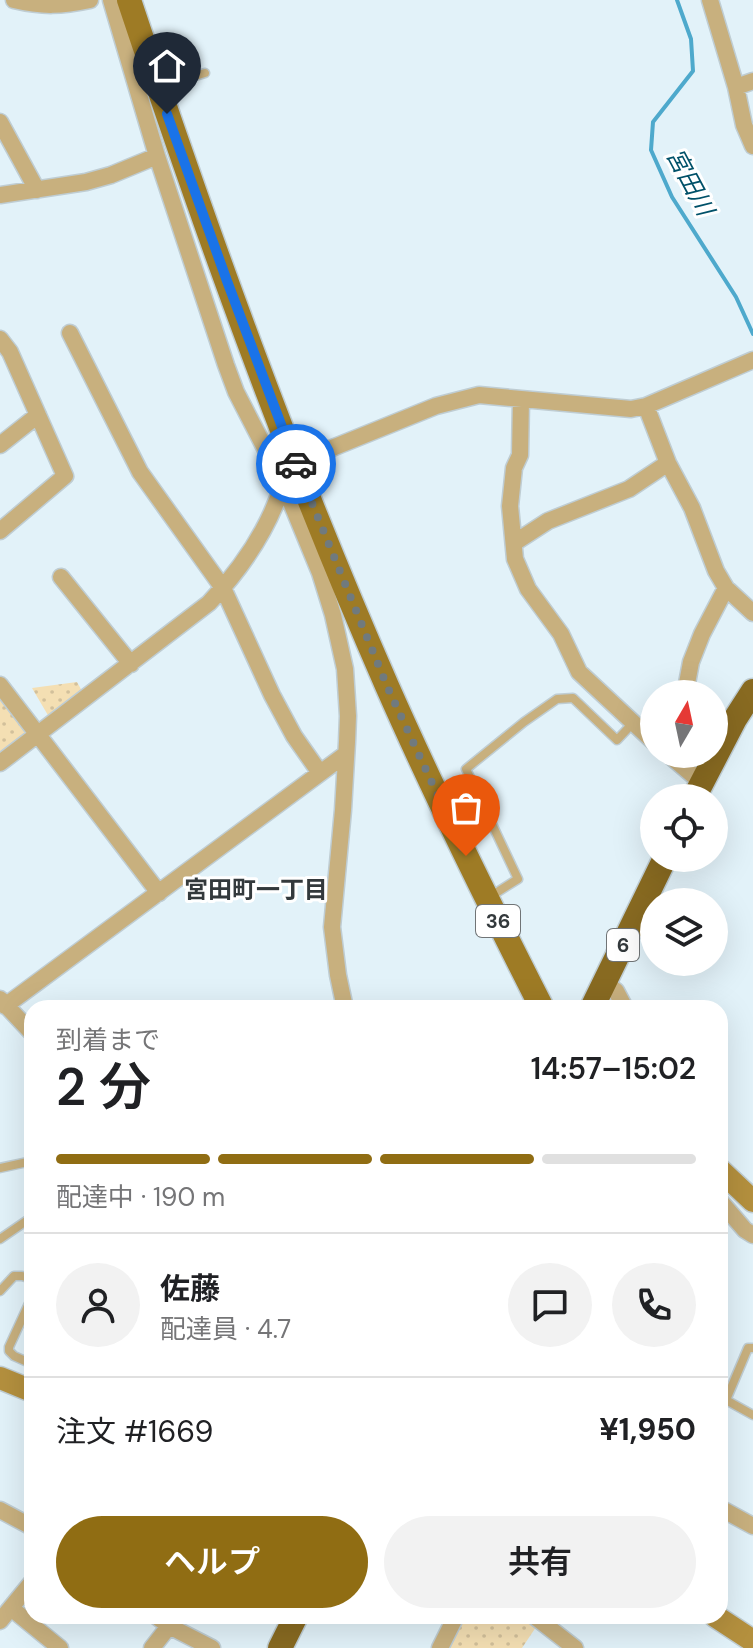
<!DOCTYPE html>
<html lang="ja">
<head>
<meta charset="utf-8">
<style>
	:root { --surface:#fff; --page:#f2f2f2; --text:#202124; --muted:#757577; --line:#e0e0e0; --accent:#906d13 }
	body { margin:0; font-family:"DM Sans","Noto Sans JP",sans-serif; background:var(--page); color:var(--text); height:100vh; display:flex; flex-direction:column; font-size:30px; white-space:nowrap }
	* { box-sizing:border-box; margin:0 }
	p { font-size:26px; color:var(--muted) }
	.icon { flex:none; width:44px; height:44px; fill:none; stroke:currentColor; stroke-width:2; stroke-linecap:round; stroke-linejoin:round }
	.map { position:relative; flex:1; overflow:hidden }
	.details { position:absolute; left:24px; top:1000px; width:704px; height:624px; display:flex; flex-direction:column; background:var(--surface); border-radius:24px; box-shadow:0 8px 32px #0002 }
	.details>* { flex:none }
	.needle { width:52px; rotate:9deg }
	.fabs { position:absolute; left:640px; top:680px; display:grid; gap:16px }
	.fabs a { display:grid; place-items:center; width:88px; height:88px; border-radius:50%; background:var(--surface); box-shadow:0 8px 32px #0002; font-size:40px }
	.pin { position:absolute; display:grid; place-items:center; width:68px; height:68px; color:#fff; margin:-82px -34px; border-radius:50% 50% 50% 0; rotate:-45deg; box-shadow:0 0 8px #0007 }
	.pin .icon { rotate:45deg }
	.courier { position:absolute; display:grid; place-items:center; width:80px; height:80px; margin:-40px; border:6px solid #1a73e8; border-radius:50%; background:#fff; color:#222; box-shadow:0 2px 10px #0007 }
	.overview em { font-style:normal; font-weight:600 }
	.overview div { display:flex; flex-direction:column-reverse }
	.overview { display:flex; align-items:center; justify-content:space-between; height:136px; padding:0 32px }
	h1 { font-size:52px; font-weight:600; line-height:60px }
	.bar { display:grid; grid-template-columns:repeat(4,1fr); gap:12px 8px; align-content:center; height:96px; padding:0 32px }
	.bar i { height:10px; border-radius:6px; background:var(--line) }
	.bar .selected { background:var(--accent) }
	.bar p { grid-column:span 4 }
	.line { display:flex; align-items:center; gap:20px; padding:0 32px; border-top:2px solid var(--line) }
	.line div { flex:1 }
	.round { display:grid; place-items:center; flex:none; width:84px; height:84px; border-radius:42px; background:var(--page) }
	.action { display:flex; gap:16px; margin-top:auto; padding:16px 32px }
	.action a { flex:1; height:92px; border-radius:48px; background:var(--accent); color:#fff; font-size:32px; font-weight:600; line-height:92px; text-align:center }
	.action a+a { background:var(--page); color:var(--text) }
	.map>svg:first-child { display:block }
</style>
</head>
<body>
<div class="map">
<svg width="753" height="1648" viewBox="0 0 753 1648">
	<defs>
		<pattern id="park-dots" width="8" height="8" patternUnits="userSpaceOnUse" patternTransform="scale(2)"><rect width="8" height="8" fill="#f4dfb3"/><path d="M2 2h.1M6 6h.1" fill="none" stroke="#d2c09b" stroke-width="1.8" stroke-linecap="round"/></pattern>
	</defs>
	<rect width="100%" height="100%" fill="#e2f2f9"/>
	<path fill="url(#park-dots)" d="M 77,682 L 82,691 L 49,717 L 32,688 Z
		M 0,693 L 29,732 L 0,756 Z
		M 467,1616 L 521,1616 L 536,1627 L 522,1648 L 450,1648 L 458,1629 Z"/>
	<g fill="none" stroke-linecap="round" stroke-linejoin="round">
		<path stroke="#4ea9cc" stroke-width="4" d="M 677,0 L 691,39 L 693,71 L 653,122 L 651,150 L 672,197 L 736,297 L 753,334"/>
		<defs>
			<path id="lane" d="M 162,86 L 205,73
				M 488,898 L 518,879 L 466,769 L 524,722 L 557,699 L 573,698 L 617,740 L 633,723
				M 0,1168 L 32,1161
				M 0,1239 L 32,1217
				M 0,1291 L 14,1276 L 22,1276 L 32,1279
				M 32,1297 L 9,1347 L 9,1351 L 14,1356 L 32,1364
				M 753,1348 L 748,1348 L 726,1400 L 753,1415"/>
			<path id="street" d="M 14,0 C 43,7 62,6 90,0
				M 111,0 L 157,156 L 226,365 L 236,392 L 283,483 L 320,573 L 333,615 L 345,669 L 348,716 L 347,742 L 343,810 L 332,927 L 338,975 L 345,1008
				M 710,0 L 736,87 L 744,125 L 753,146
				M 736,87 L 753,81
				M 0,122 L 37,190
				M 0,195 L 86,182 L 111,175 L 157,156
				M 70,333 L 140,472 L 223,588 L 272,695 L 294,736 L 320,773
				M 0,339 L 10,352 L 65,476 L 0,531
				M 521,399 L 520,455 L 514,468 L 510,506 L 515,559 L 528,589 L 561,634 L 579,672 L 654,742
				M 646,406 L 668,463 L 692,508 L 716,571 L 726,588 L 753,613
				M 0,445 L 38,415
				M 295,463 L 436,406 L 479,395 L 631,409 L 646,406 L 753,360
				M 514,543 L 548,521 L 629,489 L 668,463
				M 61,577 L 131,664
				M 0,685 L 159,893
				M 685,694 L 691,662 L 702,634 L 726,588
				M 668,754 L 702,783
				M 0,763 L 209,603 C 242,568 269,529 283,483
				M 605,983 L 616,991 L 625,1008
				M 0,999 L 32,1033
				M 5,1006 L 346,754
				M 720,1201 L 745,1230 L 753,1235
				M 720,1508 L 753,1526
				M 0,1510 L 32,1527
				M 11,1608 L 60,1648
				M 156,1616 L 169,1626 L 212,1648
				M 534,1616 L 575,1648
				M 0,1621 L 32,1582
				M 152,1648 L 177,1616
				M 440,1648 L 456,1616"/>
			<path id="secondary" d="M 720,1170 L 753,1201
				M 0,1378 L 32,1391
				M 715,1616 L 753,1641"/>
			<path id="primary" d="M 129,0 C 206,231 289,462 387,686 C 435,795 488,902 542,1008"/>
			<path id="highway" d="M 694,798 L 735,719 L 753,691
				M 592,1008 L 665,858
				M 280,1648 L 296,1616"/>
		</defs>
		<use href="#lane" stroke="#bfcdd3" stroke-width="11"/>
		<use href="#street" stroke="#bfcdd3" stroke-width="19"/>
		<use href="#secondary" stroke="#bfcdd3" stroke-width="25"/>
		<use href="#primary" stroke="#bfcdd3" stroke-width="27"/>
		<use href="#highway" stroke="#bfcdd3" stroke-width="27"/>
		<use href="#lane" stroke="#c8b07e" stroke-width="8"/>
		<use href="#street" stroke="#c8b07e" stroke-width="16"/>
		<use href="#secondary" stroke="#b4903e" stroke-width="22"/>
		<use href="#primary" stroke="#9e7b25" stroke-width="24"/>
		<use href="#highway" stroke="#886a21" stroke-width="24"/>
	</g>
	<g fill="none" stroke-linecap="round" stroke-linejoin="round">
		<path stroke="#707a7e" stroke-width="8" stroke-dasharray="0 14.4" d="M 296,464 L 387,686 L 466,856"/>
		<path stroke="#1a73e8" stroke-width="10" d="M 167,114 L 227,281 L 296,464"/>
	</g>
	<g text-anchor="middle" stroke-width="6" stroke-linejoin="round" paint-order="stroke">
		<g fill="#fff" stroke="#707476" stroke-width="2">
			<rect x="476" y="905" width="44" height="32" rx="6"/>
			<rect x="607" y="929" width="32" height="32" rx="6"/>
		</g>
		<g font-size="20" font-weight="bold" fill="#33393c">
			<text x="498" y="928">36</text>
			<text x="623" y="952">6</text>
		</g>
		<g font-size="24" font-style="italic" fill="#005169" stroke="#fff">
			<text transform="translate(690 182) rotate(62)" y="8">宮田川</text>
		</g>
		<g font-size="24" font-weight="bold" fill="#33393c" stroke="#fff">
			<text x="256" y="898">宮田町一丁目</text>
		</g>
	</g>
</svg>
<div class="fabs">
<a><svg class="needle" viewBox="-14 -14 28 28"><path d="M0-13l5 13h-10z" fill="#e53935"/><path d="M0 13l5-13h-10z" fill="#757577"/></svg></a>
<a><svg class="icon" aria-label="locate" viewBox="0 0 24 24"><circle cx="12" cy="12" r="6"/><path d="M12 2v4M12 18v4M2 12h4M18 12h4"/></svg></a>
<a><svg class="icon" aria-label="layers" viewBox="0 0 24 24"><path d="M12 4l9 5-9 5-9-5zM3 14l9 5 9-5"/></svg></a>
</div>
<div class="pin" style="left:466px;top:856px;background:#ea580c"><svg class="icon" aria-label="bag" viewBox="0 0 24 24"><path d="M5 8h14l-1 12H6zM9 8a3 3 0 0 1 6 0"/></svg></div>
<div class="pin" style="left:167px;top:114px;background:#1f2937"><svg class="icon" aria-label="home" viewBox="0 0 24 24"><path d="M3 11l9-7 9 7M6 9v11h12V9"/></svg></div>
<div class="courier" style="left:296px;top:464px"><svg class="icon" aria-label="car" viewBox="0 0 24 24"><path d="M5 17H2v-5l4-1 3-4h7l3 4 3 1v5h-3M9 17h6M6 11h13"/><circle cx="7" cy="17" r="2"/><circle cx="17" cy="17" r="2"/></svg></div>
<section class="details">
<div class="overview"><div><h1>2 分</h1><p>到着まで</p></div><em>14:57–15:02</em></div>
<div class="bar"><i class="selected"></i><i class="selected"></i><i class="selected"></i><i></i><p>配達中 · 190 m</p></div>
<div class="line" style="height:144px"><a class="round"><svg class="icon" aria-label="person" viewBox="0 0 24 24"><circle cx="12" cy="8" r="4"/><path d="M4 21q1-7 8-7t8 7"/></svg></a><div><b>佐藤</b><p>配達員 · 4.7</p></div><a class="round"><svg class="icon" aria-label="chat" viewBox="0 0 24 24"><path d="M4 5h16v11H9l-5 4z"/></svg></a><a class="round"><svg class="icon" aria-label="phone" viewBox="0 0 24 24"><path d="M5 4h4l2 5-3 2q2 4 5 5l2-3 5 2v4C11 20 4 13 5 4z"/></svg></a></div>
<div class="line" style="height:104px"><div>注文 #1669</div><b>¥1,950</b></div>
<div class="action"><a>ヘルプ</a><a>共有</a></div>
</section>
</div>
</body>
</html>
